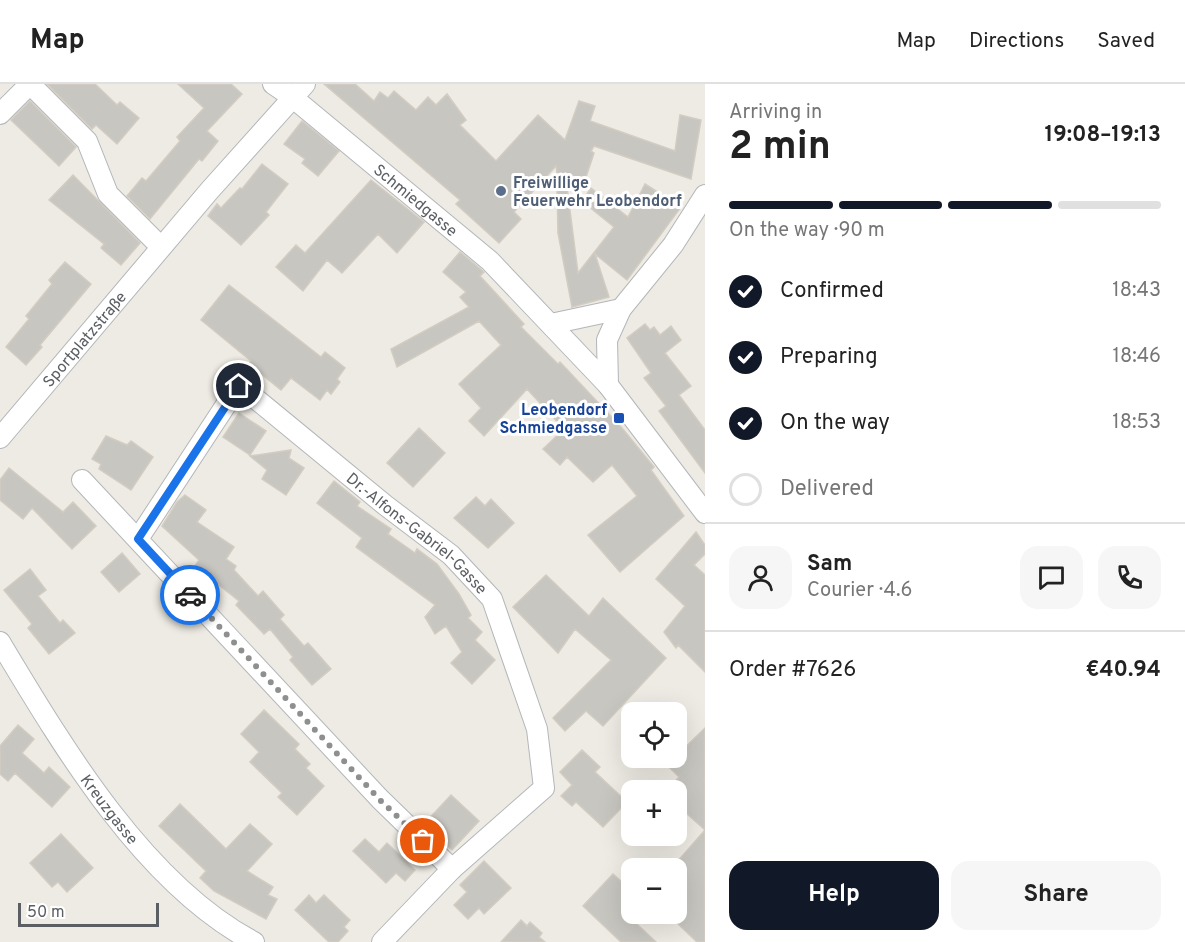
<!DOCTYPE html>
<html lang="en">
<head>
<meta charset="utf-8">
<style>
	:root { --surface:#fff; --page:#f6f6f6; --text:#222; --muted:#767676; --line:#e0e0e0; --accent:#111827 }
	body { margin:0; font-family:Overpass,sans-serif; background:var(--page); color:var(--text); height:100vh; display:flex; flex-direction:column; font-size:22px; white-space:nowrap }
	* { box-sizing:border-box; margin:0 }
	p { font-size:20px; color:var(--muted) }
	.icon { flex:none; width:33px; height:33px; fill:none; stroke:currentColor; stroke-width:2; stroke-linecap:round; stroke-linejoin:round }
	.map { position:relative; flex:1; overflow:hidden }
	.details { display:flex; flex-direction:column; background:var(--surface); width:480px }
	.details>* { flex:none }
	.buttons { position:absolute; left:621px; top:618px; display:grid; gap:12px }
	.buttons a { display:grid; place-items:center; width:66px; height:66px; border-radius:12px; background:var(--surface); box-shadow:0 6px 24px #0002; font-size:30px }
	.scale { position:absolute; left:18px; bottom:15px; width:141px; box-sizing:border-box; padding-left:6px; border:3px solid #5b5f63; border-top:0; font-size:16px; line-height:21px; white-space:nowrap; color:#5b5f63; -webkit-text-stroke:4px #fff; paint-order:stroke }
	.pin { position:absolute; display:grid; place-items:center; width:51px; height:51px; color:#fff; margin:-26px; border:3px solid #fff; border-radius:50%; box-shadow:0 2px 6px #0007 }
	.courier { position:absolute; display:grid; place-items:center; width:60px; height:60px; margin:-30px; border:4px solid #1a73e8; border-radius:50%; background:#fff; color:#222; box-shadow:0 2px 8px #0007 }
	.overview em { font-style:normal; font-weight:700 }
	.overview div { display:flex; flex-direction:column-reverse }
	.overview { display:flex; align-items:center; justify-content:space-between; height:102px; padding:0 24px }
	h1 { font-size:39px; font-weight:700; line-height:45px }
	.bar { display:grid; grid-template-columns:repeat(4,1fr); gap:9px 6px; align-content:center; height:72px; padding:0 24px }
	.bar i { height:8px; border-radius:4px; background:var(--line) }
	.bar .selected { background:var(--accent) }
	.bar p { grid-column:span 4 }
	.line { display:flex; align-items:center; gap:15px; padding:0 24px; border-top:2px solid var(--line) }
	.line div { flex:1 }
	.round { display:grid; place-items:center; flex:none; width:63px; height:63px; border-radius:18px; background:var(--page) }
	ol { padding:0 24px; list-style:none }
	li { display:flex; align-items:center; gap:18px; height:66px }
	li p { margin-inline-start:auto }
	li .icon { padding:6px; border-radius:50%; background:var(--accent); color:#fff; stroke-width:4 }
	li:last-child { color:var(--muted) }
	li i { width:33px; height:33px; border:3px solid var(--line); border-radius:50% }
	.button { display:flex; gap:12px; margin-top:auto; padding:12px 24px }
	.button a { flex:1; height:69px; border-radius:18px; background:var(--accent); color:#fff; font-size:24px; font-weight:700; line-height:69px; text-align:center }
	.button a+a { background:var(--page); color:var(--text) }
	header { display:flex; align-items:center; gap:36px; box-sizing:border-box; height:84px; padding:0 30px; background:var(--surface); border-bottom:2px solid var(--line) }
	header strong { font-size:28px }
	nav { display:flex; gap:33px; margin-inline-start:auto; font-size:21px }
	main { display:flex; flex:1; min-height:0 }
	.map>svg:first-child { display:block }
</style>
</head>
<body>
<header>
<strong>Map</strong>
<nav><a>Map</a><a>Directions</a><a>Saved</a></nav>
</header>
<main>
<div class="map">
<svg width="705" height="858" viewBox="0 0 705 858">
	<rect width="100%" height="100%" fill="#edebe3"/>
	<path fill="#c8c6c0" stroke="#d2ccc2" stroke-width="1.5" d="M 47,0 L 95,0 L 117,21 L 120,18 L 139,34 L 117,60 L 96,41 L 92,45 Z
		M 178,0 L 231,0 L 242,10 L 207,47 L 218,57 L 202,77 L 199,75 L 150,135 L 127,112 L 142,94 L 146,97 L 180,57 L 177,53 L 204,24 Z
		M 324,0 L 355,0 L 374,17 L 380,8 L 388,14 L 394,7 L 416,26 L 428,13 L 436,21 L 447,10 L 466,36 L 460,41 L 496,77 L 538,31 L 565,56 L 579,17 L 595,22 L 590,37 L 675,67 L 680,31 L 701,36 L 691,95 L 594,62 L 591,67 L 594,69 L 585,96 L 557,89 L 556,82 L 514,128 L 521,135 L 499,159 L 456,120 L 460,116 Z
		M 30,17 L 76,63 L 59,82 L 11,36 Z
		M 302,37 L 339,67 L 318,92 L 302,79 L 305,75 L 284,60 Z
		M 262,80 L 288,100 L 266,128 L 269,131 L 241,161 L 208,132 L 217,120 L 221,124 L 240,104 L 242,105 Z
		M 73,91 L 140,159 L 121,181 L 101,164 L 104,160 L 49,116 Z
		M 371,96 L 424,138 L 397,169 L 378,150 L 342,189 L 327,176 L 303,207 L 276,183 L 296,161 L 305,169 Z
		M 645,100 L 681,123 L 627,196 L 595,170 L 609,213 L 572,223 L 558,149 L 557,104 L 567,103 L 578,189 L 614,143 L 582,117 L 591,104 L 628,133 Z
		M 460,168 L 484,188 L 480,192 L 524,240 L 521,243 L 558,280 L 560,278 L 622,344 L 654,383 L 651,386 L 684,432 L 620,488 L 588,451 L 637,412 L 612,381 L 593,398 L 567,373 L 560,381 L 543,365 L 564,345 L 527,305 L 484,352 L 469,337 L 481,324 L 459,300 L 501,261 L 479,237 L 397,283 L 391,265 L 469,223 L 460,213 L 466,208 L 443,188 Z
		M 65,178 L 91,200 L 40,261 L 42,263 L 26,281 L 6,263 L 29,235 L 26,232 L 52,200 L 49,196 Z
		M 229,201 L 321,273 L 325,268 L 345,284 L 337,295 L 340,298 L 331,310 L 327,306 L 320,316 L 291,294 L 281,306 L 249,280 L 251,277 L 201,236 Z
		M 645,240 L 650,246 L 654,243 L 660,251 L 671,242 L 681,256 L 665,269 L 691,302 L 679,311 L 705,346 L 705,389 L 659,327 L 666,322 L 644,294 L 651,289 L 627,254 Z
		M 239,329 L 266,347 L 250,371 L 223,353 Z
		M 419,344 L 445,369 L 413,403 L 387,379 Z
		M 106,352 L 127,361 L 131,357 L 153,373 L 131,406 L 99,385 L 101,380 L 92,375 Z
		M 291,366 L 289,374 L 304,384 L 286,411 L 262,395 L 267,386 L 250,372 Z
		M 9,384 L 63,428 L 73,418 L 96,442 L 72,465 L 32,424 L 23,435 L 0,416 L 0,396 Z
		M 334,397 L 360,418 L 357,422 L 391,445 L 388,450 L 415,469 L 417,465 L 437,480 L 459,510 L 471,531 L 468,534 L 482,548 L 475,556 L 495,576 L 472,600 L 451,579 L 462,568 L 446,542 L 435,550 L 425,533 L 435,521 L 356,463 L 362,454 L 317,419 Z
		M 185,411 L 206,426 L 197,438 L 234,463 L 226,475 L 236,482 L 234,486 L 258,512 L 263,507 L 284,531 L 280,535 L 304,562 L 308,559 L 331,585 L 312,601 L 290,576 L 293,573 L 270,545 L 264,550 L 236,521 L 239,517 L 195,482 L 199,476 L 162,442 L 177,418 Z
		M 476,413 L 485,422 L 491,415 L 514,439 L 488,464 L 454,434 Z
		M 696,448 L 705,461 L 705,470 L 694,481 L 705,491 L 705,588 L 678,561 L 676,564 L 664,548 L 685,522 L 656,495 Z
		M 122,469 L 140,490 L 119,508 L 101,488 Z
		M 30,485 L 46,506 L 38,512 L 60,539 L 63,536 L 75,549 L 49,570 L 28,544 L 32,540 L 4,506 Z
		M 546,491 L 589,532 L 603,514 L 666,574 L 603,642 L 586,627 L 565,647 L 553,634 L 611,576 L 575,545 L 558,569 L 513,523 Z
		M 264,626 L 299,660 L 295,665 L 310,680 L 306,684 L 324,702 L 297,731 L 278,713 L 282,709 L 250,678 L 259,668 L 241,650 Z
		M 18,641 L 34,655 L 22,669 L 44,689 L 49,683 L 70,703 L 52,723 L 15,689 L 8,697 L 0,690 L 0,662 Z
		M 705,644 L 705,858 L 697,858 L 676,838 L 676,779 L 705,746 L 676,720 L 676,706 L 667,706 L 679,693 L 667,681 Z
		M 582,666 L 600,683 L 595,688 L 627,718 L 603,743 L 576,718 L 572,722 L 561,712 L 572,701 L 560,688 Z
		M 451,711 L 479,737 L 452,766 L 424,740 Z
		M 180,720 L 226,765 L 250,740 L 272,760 L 247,787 L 273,803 L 268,811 L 277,815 L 266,835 L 214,807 L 200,794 L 206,787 L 159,742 Z
		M 61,750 L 93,784 L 67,808 L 58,798 L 52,803 L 30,779 Z
		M 365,755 L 379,768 L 387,759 L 415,786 L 405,797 L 396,789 L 386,799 L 353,767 Z
		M 484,777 L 511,804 L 484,830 L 479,824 L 468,835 L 454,821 L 467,808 L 460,801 Z
		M 613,790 L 632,807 L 632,820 L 624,828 L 656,858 L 621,858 L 583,822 Z
		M 309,811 L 316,819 L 324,811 L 350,836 L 344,843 L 348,847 L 338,858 L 329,858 L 295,826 Z
		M 521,836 L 527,842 L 530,838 L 542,849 L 539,853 L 545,858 L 501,858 Z"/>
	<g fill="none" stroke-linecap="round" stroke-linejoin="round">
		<defs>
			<g id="minor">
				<path d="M 30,0 L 87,57 L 108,110 L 161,163"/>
				<path id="s1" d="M 273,0 L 292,13 L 490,177 L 608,301 L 705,429"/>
				<path d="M 0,30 L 30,0"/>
				<path d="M 551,240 L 621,225"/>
				<path d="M 608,301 L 607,256 L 621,225 L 673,161 L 705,111"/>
				<path id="s2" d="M 0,354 L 210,106 L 305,0"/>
				<path d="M 82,396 L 380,715 L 452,785"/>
				<path id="s3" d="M 138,455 L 239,301 L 385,421 L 451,471 L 492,515 L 537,645 L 544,704 L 452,785 L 382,858"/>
				<path id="s4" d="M 0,558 C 63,663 144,800 254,858"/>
			</g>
		</defs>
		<use href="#minor" stroke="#b3b6ba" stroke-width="22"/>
		<use href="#minor" stroke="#fff" stroke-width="20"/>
	</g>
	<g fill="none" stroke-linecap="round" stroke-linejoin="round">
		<path stroke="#8e9090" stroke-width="6" stroke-dasharray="0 10.8" d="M 190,511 L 380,716 L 423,757"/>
		<path stroke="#1a73e8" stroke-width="8" d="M 190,511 L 138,455 L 239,302"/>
	</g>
	<circle fill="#5c6f8a" stroke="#fff" stroke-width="2" cx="501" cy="107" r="6"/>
	<rect fill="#1a4fb4" stroke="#fff" stroke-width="2" x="613" y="328" width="12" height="12" rx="3"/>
	<g text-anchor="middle" stroke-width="6" stroke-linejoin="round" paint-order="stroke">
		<g font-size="16" font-weight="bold" fill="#4e5e75" stroke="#fff" text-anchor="start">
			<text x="513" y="104">Freiwillige<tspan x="513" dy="18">Feuerwehr Leobendorf</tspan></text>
		</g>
		<g font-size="16" fill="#5b5f63" stroke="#fff">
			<text dy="6" stroke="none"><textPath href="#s1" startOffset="184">Schmiedgasse</textPath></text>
			<text dy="6" stroke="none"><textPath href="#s2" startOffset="130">Sportplatzstraße</textPath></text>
			<text dy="6" stroke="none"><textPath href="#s3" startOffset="416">Dr.-Alfons-Gabriel-Gasse</textPath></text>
			<text dy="6" stroke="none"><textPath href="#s4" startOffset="200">Kreuzgasse</textPath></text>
		</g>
		<g font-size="16" font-weight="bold" fill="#164399" stroke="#fff" text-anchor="end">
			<text x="607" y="331">Leobendorf<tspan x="607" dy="18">Schmiedgasse</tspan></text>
		</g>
	</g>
</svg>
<div class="buttons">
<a><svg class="icon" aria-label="locate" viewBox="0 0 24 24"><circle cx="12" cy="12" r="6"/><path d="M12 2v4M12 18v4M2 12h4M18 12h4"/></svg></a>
<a>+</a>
<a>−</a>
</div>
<div class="scale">50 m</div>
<div class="pin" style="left:423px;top:757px;background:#ea580c"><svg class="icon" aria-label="bag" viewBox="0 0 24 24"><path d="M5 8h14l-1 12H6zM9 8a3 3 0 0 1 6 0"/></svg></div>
<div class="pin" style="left:239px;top:302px;background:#1f2937"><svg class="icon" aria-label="home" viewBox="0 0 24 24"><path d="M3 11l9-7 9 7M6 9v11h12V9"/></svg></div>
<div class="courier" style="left:190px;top:511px"><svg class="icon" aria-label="car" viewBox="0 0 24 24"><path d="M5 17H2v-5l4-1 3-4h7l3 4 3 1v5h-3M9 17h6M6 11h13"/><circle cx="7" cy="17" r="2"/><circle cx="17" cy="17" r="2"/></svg></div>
</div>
<section class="details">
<div class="overview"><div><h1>2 min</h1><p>Arriving in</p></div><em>19:08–19:13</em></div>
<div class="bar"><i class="selected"></i><i class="selected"></i><i class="selected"></i><i></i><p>On the way · 90 m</p></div>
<ol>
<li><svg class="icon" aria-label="check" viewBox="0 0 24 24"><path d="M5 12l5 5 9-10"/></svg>Confirmed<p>18:43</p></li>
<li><svg class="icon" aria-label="check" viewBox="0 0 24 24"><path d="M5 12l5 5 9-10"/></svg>Preparing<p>18:46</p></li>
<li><svg class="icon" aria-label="check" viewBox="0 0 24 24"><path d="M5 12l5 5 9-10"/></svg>On the way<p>18:53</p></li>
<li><i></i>Delivered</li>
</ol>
<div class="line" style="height:108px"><a class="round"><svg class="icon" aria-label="person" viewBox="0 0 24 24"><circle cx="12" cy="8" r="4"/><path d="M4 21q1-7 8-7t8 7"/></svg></a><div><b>Sam</b><p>Courier · 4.6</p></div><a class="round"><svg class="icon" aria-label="chat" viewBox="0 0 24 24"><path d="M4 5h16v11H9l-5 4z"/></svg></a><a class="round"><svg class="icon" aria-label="phone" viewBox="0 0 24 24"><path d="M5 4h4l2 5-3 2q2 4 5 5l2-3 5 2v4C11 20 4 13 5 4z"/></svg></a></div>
<div class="line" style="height:78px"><div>Order #7626</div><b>€40.94</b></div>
<div class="button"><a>Help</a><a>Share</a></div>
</section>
</main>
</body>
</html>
